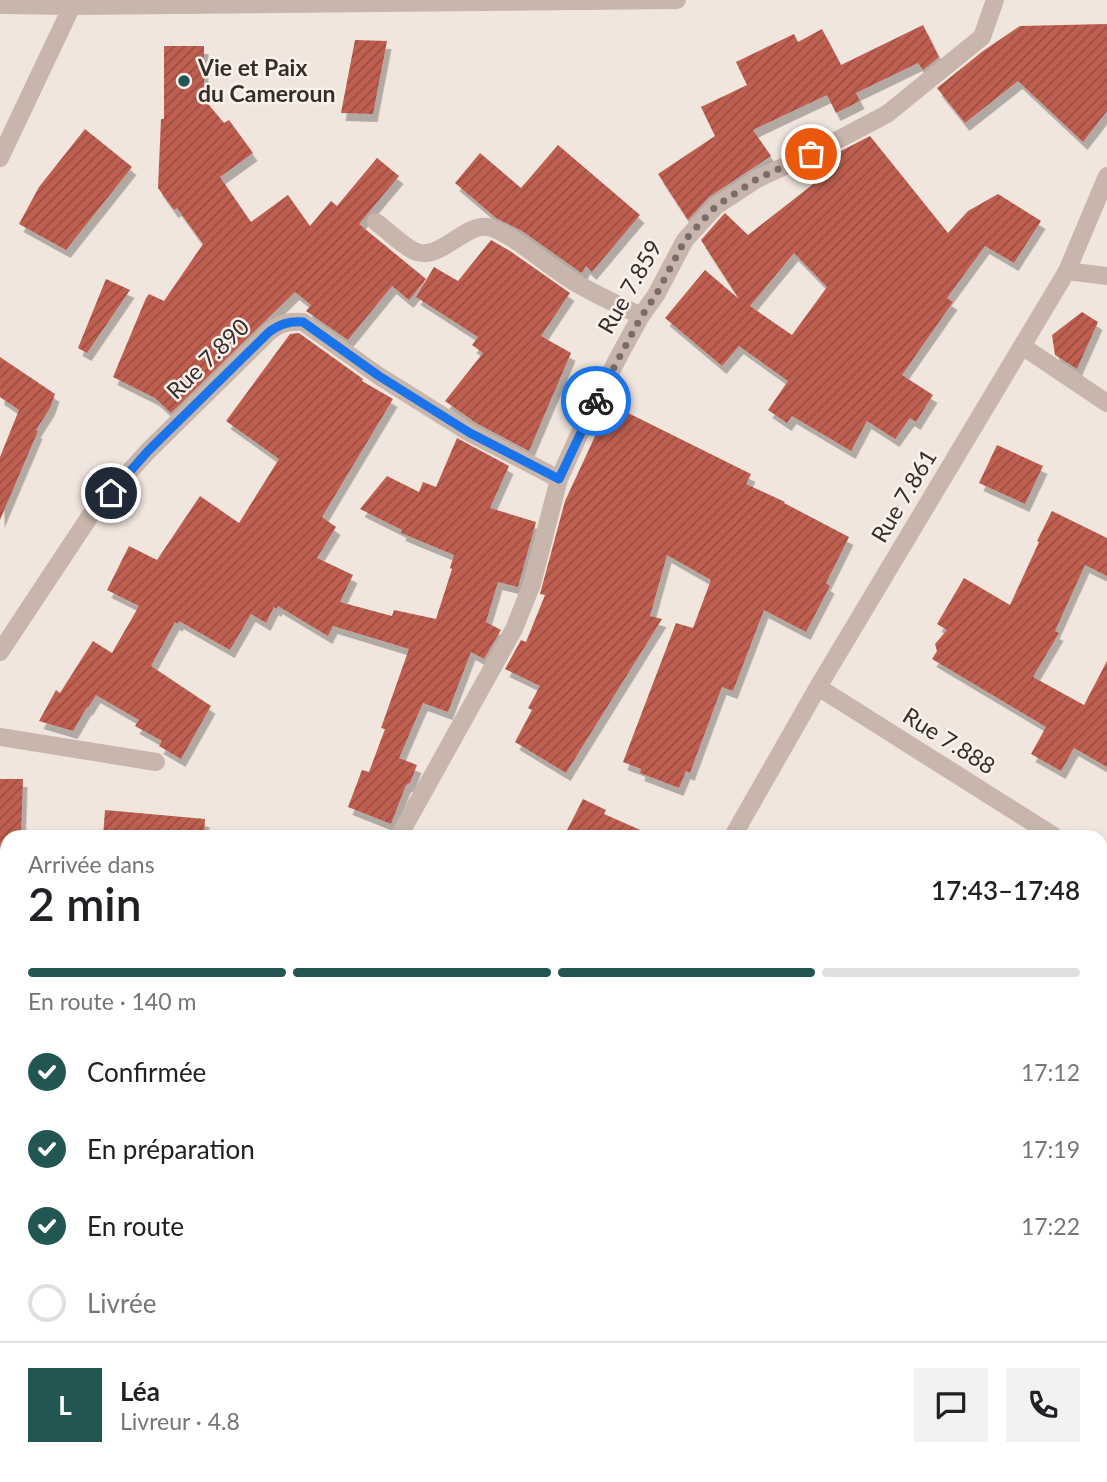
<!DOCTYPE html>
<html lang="fr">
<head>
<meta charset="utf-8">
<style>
	:root { --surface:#fff; --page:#f2f2f2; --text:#202124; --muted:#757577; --line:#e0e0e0; --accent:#225653 }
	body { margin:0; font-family:Lato,sans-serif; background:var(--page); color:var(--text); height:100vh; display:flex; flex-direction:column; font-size:26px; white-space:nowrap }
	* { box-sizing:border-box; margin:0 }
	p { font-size:23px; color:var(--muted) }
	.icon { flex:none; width:38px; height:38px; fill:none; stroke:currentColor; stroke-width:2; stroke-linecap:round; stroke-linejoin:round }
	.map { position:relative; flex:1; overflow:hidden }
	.panel { position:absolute; left:0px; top:830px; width:1108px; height:653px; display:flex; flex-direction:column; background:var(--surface); border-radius:21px 21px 0 0; box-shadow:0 4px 10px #0003 }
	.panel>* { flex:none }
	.pin { position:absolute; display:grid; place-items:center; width:60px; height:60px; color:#fff; margin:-30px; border:4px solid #fff; border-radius:50%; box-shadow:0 2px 7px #0007 }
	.courier { position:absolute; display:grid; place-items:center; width:70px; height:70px; margin:-35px; border:5px solid #1a73e8; border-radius:50%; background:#fff; color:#222; box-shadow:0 2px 9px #0007 }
	.head em { font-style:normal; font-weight:600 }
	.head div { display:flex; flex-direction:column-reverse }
	.head { display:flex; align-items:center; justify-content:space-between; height:119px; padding:0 28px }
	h1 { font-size:46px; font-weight:600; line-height:52px }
	.bar { display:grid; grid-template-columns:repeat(4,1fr); gap:10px 7px; align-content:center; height:84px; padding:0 28px }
	.bar i { height:9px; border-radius:5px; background:var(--line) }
	.bar .current { background:var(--accent) }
	.bar p { grid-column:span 4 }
	.line { display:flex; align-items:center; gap:18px; padding:0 28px; border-top:2px solid var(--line) }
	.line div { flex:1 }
	.round { display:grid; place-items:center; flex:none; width:74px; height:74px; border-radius:0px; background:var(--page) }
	ol { padding:0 28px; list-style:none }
	li { display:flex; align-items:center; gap:21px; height:77px }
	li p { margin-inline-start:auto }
	li .icon { padding:7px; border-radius:50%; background:var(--accent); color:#fff; stroke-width:4 }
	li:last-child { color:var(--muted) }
	li i { width:38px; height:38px; border:4px solid var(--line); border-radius:50% }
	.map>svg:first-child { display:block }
</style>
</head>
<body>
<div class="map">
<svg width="1107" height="1482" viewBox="0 0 1107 1482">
	<defs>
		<pattern id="forest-firs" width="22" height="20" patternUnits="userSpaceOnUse" patternTransform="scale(1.75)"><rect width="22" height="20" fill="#b8bf9f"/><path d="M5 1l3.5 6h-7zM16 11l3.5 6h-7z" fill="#969b82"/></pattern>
		<pattern id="building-hatch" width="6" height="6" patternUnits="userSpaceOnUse" patternTransform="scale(1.75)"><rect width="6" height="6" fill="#be5e50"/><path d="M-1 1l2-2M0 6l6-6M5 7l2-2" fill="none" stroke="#9b4e43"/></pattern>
		<filter id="shadow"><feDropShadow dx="4.5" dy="8" stdDeviation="0" flood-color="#0004"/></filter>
	</defs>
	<rect width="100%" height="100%" fill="#f1e6de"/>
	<path fill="url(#forest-firs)" d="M 1107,1304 L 1107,1482 L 740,1482 L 744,1475 L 1101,1475 L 1101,1305 Z"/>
	<path fill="url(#building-hatch)" fill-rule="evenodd" filter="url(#shadow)" d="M 1107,24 L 1107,111 L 1083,142 L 1018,81 L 965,123 L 937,88 L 983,51 L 1020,26 Z
		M 923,25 L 939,57 L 923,70 L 918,63 L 856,93 L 860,101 L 836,113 L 827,95 L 753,130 L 771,156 L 709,197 L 688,220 L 658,174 L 715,136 L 701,107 L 747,85 L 736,62 L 794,34 L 798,42 L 822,29 L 841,65 Z
		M 355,40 L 387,41 L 373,114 L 341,113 Z
		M 164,46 L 204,46 L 204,99 L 224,123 L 229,120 L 253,153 L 220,177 L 251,222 L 288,195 L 310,226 L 331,201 L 337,206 L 377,158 L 399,176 L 359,224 L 426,279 L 409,300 L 392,286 L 348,340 L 306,311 L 311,305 L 295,292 L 171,413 L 155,398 L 113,377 L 146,298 L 149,294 L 164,301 L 203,244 L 177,208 L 174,210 L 158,188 L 161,119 L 164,119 Z
		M 85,129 L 132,167 L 66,250 L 19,224 L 39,187 Z
		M 870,136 L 948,233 L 968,211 L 998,194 L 1041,221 L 1014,263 L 985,246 L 947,298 L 953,302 L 902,375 L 933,395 L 916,422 L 910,418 L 895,439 L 867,421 L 851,451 L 792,416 L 787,423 L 768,410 L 788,381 L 739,346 L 722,366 L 665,318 L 705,270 L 739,299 L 701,240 L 723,215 L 725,213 L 748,235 L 821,178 L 812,166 ZM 794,253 L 827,287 L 792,335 L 750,306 Z
		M 558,145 L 640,215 L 592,272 L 586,266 L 582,273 L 580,272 L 522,231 L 496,218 L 455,183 L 480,153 L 521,188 Z
		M 491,240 L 510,251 L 570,293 L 541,336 L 571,353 L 529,451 L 476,423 L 445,401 L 483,353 L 472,345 L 478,337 L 416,297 L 434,267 L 458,281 Z
		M 106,279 L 130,290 L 87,353 L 78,348 Z
		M 1082,312 L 1098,322 L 1077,369 L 1055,355 L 1052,335 Z
		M 299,333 L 363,379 L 362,381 L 393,399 L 322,517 L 336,527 L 317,558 L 353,575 L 340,602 L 392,616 L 394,610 L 436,619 L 452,569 L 450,568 L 454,555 L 401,533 L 402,530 L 360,509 L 387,476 L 419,492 L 423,482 L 436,487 L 457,438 L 509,466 L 490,508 L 536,522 L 518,587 L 498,582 L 486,622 L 501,630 L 484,659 L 471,652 L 448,712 L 423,703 L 399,758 L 417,765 L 410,783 L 406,785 L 391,824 L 348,807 L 362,770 L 369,772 L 385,729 L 381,728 L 409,649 L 333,626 L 328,636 L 278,606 L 277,609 L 274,607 L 266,623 L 251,614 L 230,650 L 179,621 L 178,624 L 175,622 L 151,666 L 211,706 L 181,759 L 159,746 L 162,741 L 135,726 L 139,720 L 96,695 L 88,708 L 87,707 L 73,731 L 39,721 L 56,690 L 60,693 L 93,641 L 112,653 L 139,606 L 107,590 L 129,546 L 157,560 L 200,496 L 239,523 L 279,459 L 226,421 L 290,334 Z
		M 0,357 L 55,394 L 50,408 L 36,430 L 38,431 L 0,520 L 0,457 L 19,410 L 0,397 Z
		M 610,404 L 751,474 L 746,484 L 785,502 L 784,503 L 849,537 L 826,583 L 830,586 L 806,632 L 764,610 L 733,691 L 722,687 L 690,773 L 686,771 L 679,788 L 640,773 L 641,769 L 623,762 L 676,623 L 693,628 L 711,580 L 667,555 L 650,616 L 662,619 L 566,773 L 515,742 L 532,710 L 528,708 L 540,686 L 505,669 L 521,640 L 526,642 L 545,595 L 540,594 L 565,501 Z
		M 997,445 L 1043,466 L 1025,504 L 979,483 Z
		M 1052,511 L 1107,538 L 1107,576 L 1085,565 L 1055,631 L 1059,633 L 1033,677 L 1084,705 L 1107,661 L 1107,767 L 1074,748 L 1061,771 L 1031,754 L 1046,727 L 932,659 L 937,651 L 935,644 L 947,630 L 937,624 L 964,578 L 1010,605 L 1039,542 L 1037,541 Z
		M 0,779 L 23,779 L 21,836 L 7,836 L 7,849 L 0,849 Z
		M 583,799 L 606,810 L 604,814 L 654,836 L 564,836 Z
		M 105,810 L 205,819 L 204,836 L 103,836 Z"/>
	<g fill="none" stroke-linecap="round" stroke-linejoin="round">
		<path stroke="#c8b5ab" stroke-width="18" d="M 0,5 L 72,6 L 677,0
			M 0,158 L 72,6 L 71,0
			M 376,222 C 387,230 402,245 414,251 C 439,263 464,223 488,227 C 508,231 546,264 565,276 C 588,292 616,303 641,316
			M 1067,271 L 1107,276
			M 1022,346 L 1107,403
			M 0,652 L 92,513 L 148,451 L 269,332 C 280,323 289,321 303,322 L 379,376 L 470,433 L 559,479
			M 818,687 L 1054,836
			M 0,737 L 156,762
			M 399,836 L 514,629 L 532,584 L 559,479 L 578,437 L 620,354 L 641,316 L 656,295 L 685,240 L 716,206 L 757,179 L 811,154 L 887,114 L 982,37 L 995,0
			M 733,836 L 818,687 L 1067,271 L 1107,176
			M 1101,865 L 1107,869
			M 0,985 L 7,987
			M 1101,1170 L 1107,1170
			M 385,1475 L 398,1482
			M 290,1482 L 310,1475
			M 712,1482 L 714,1475"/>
	</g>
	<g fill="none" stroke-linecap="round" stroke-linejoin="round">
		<path stroke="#786d69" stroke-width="7" stroke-dasharray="0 12.6" d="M 596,401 L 641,317 L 656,295 L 685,240 L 716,206 L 757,179 L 811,154"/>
		<path stroke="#1a73e8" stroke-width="9" d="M 111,493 L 148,451 L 269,332 C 280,324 289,321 303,322 L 379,376 L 470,433 L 559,479 L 596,401"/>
	</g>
	<circle fill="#225653" stroke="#f9f1eb" stroke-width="2.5" cx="184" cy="81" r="7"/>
	<g text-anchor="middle" stroke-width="5" stroke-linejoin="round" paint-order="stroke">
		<g font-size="23" font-weight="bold" fill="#372c2a" stroke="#f9f1eb" text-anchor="start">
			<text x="198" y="76">Vie et Paix<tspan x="198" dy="26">du Cameroun</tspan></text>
		</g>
		<g font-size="23" fill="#372c2a" stroke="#f9f1eb">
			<text transform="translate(630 287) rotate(-60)" y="8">Rue 7.859</text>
			<text transform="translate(208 359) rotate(-44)" y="8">Rue 7.890</text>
			<text transform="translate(904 496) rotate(-59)" y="8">Rue 7.861</text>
			<text transform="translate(949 741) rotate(32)" y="8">Rue 7.888</text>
		</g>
	</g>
</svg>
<div class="pin" style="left:811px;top:154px;background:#ea580c"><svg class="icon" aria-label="bag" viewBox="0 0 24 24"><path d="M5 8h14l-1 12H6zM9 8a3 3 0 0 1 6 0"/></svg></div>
<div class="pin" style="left:111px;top:493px;background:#1f2937"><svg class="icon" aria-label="home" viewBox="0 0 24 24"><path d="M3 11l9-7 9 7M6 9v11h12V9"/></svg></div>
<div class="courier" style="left:596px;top:401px"><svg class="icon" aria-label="bike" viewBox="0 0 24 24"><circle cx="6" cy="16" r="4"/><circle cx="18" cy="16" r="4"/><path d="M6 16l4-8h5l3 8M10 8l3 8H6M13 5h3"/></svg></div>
<section class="panel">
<div class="head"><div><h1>2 min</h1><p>Arrivée dans</p></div><em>17:43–17:48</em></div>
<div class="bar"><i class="current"></i><i class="current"></i><i class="current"></i><i></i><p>En route · 140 m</p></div>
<ol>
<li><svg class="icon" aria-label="check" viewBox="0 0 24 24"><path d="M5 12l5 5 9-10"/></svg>Confirmée<p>17:12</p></li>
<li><svg class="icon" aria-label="check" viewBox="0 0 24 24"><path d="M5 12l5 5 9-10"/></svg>En préparation<p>17:19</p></li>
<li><svg class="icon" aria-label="check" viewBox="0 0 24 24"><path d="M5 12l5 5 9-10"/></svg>En route<p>17:22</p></li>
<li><i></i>Livrée</li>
</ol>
<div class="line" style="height:126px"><b class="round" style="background:var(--accent);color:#fff">L</b><div><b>Léa</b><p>Livreur · 4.8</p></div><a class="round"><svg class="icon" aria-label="chat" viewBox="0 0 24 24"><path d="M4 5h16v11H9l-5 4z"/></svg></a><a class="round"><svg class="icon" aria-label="phone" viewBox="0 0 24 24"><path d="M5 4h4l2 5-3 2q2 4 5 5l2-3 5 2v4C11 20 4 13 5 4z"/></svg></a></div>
</section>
</div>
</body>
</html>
